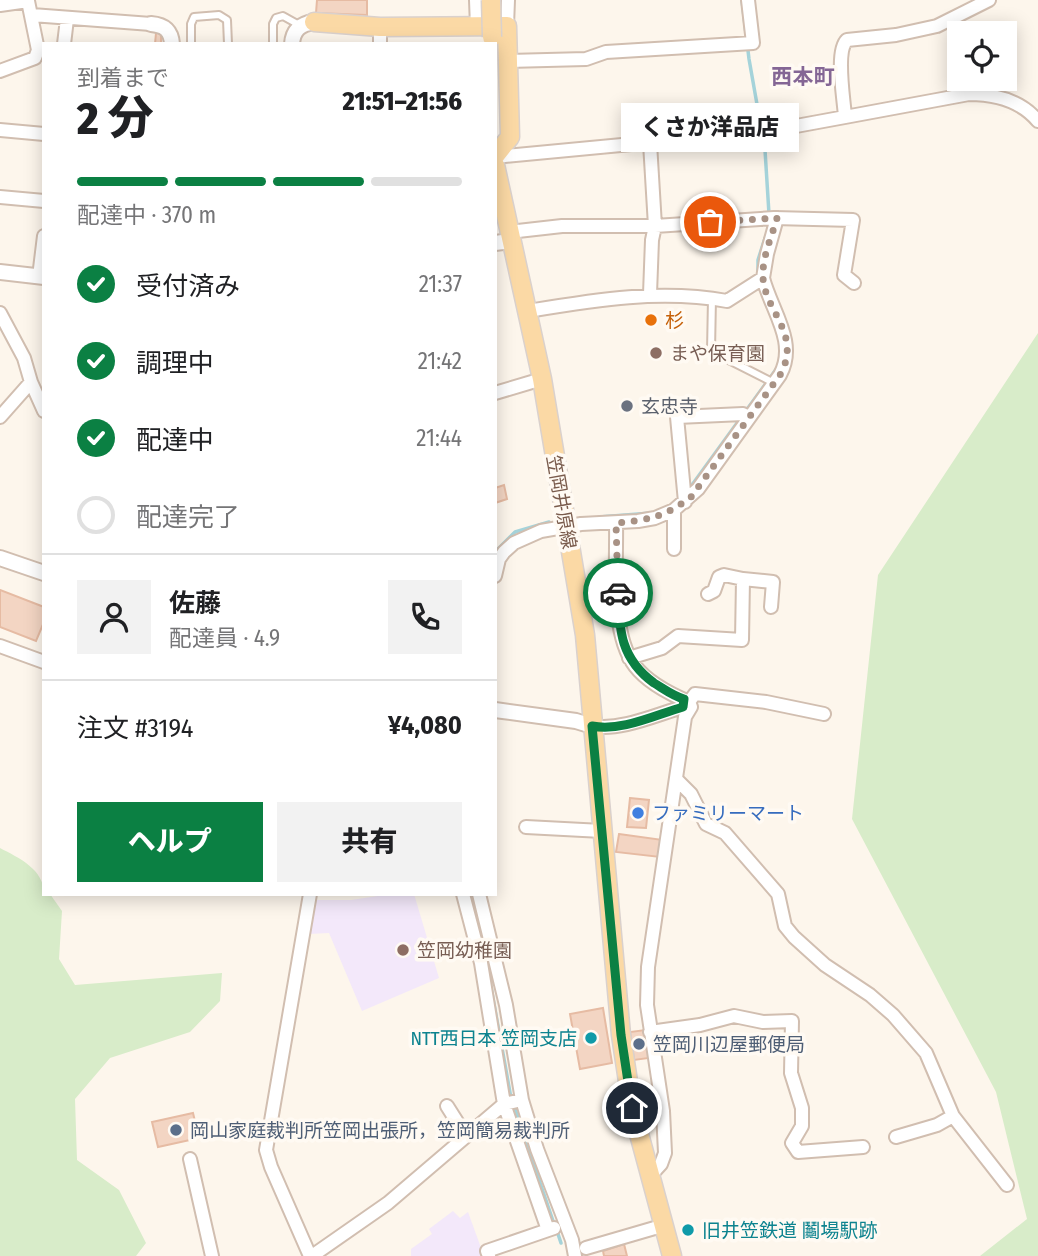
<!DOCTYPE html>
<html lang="ja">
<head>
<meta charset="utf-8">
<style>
	:root { --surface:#fff; --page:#f2f2f2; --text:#202124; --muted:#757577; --line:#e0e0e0; --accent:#0b8043 }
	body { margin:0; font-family:"Fira Sans Condensed","Noto Sans JP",sans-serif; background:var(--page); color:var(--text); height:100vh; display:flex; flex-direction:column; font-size:26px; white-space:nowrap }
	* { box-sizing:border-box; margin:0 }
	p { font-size:23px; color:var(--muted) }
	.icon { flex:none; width:38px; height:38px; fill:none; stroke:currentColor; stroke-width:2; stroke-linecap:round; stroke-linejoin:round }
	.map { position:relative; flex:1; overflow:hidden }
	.side { position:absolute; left:42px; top:42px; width:455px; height:854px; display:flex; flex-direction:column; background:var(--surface); border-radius:0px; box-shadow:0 4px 18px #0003 }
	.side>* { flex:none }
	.controls { position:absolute; left:947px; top:21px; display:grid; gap:14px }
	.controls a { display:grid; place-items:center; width:70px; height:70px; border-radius:0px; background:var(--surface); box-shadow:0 4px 18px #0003; font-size:35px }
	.pin { position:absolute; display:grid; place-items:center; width:60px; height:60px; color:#fff; margin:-30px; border:4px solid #fff; border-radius:50%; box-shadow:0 2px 7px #0007 }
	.courier { position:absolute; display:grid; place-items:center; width:70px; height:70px; margin:-35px; border:5px solid #0b8043; border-radius:50%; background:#fff; color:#222; box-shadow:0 2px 9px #0007 }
	.bubble { position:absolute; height:49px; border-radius:0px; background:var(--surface); box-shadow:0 4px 18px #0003; font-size:23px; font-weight:800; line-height:49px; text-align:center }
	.summary em { font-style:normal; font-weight:800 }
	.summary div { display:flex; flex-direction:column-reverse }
	.summary { display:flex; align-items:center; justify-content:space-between; height:119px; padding:0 35px }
	h1 { font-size:46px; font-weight:800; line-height:52px }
	.bar { display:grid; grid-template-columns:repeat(4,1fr); gap:10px 7px; align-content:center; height:84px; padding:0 35px }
	.bar i { height:9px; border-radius:5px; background:var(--line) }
	.bar .on { background:var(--accent) }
	.bar p { grid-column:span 4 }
	.line { display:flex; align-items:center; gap:18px; padding:0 35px; border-top:2px solid var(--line) }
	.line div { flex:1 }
	.round { display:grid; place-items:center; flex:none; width:74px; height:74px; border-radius:0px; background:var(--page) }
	ol { padding:0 35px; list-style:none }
	li { display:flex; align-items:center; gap:21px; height:77px }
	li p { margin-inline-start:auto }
	li .icon { padding:7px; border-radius:50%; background:var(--accent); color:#fff; stroke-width:4 }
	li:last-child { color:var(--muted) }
	li i { width:38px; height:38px; border:4px solid var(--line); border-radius:50% }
	.button { display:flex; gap:14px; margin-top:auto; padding:14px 35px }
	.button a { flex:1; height:80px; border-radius:0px; background:var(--accent); color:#fff; font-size:28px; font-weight:800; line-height:80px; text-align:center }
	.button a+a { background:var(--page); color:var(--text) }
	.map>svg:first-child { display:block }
</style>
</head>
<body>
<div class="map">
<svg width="1038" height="1256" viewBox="0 0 1038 1256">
	<rect width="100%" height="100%" fill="#fdf6ec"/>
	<path fill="#f3e8fa" d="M 391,894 L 414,894 L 439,978 L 362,1011 L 329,933 L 309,934 L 313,900 L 351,900 Z
		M 453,1211 L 460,1218 L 468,1212 L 484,1256 L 411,1256 L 411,1249 L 432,1234 L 429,1229 Z"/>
	<path fill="#d8ecc9" d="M 1038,333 L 1038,1256 L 980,1256 L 1027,1219 L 996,1092 L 852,819 L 878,575 Z
		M 0,848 C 19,858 44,869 44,894 L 50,894 L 62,911 L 59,959 L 75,985 L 222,973 L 220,1001 L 190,1032 L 110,1058 L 75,1099 L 77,1160 L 119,1190 L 146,1243 L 136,1256 L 0,1256 Z"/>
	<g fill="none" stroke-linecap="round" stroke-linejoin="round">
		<path stroke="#a5d3da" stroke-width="3.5" d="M 742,0 L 749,59 L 761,127
			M 764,134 L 769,214
			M 758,278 L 758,260 L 765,238
			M 689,489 L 777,368
			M 599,517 L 651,513
			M 495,552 L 515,532 L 549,522
			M 471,894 L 484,950
			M 487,965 L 511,1098
			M 514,1106 L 554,1224
			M 557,1231 L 561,1243"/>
	</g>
	<path fill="#f3d5c3" stroke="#e6bba3" stroke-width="2" d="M 317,0 L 367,0 L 367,15 L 316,13 Z
		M 156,33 L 161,33 L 161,44 L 155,44 Z
		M 504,485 L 507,499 L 495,503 L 495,488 Z
		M 0,590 L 44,607 L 44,622 L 36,641 L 0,627 Z
		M 630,798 L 649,800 L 646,828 L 627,827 Z
		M 619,834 L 663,840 L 660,857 L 616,852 Z
		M 603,1008 L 612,1063 L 580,1069 L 570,1014 Z
		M 645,1030 L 649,1058 L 634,1060 L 630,1032 Z
		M 193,1113 L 199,1138 L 158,1147 L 152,1122 Z
		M 624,1244 L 627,1256 L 604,1256 L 603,1251 Z"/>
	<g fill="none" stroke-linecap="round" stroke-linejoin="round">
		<defs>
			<path id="service" d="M 191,44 L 191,24 L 194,17 L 219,15 L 227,20 L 228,44
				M 273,44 L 273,24 L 276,18 L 283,16 L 301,26
				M 712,298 L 711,351 L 774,383"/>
			<path id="minor" d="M 476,0 L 477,27
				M 0,5 L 28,1 L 38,50 L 35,58 L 0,71
				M 32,15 L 151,24
				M 507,26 L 508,0
				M 64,44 L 67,19
				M 380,44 L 380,27
				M 508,61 L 586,59 L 606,52 L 753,43 L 748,0
				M 845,117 L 969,94 C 995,94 1021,101 1038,121
				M 0,130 L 44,134
				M 495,157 L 769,131 L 845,117 C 844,99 835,51 847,40 L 896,35 L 937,26 L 989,0
				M 0,197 L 44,201
				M 509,232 L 562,226 L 655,226 L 774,218 L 853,220 L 844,275 L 854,283
				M 39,277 L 44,236
				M 650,294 L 652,240 L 655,226 L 650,143
				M 528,311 C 595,300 660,289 727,301 L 763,278 L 767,254 L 777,218
				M 0,313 L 24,358 L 31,382 L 44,411
				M 495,393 L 542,379
				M 0,417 L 31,382
				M 685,502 L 677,417 L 743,414 L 749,417
				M 674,510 L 674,549
				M 616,523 C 617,563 610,634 635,666 C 648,683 670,694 689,702 L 691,707 L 685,717 L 648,967 L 647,1005 L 663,1111 L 665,1153 L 661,1164 L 650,1176
				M 495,576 L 499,559 L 504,552 L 514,543 L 541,531 L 581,524 L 638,521 L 655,518 L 674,510 L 698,489 L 780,375 C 798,342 771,310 763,278
				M 743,579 L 773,582 L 771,607
				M 0,646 L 44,662
				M 629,658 L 662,648 L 678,636 L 742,640 L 743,579 L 724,575 L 719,577 L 714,591 L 708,594
				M 689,702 L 695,694 L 766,702 L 824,714
				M 592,726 C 621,731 655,715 683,707 L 684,700
				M 676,779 L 691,794 L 706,824 L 725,833 L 778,894 L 785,926 L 794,937 L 825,965 L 870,995 L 893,1015 L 926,1053 L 953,1116 L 1007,1185
				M 526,827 L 602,831
				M 310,894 L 266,1150 L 271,1167 L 310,1256
				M 463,894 L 481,963 L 504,1104 L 548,1230
				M 479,894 L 506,1005 L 522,1100 L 537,1149 L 572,1240 L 575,1256
				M 650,1032 L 700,1025 L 734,1016 L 763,1022 L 792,1021 L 791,1073 L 802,1108 L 802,1126 L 792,1143 L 798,1152 L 863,1147
				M 447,1106 L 466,1136
				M 896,1137 L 937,1125 L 953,1116
				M 190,1159 L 212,1256
				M 586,1248 L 665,1225
				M 312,1256 L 388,1203 L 504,1104 L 522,1100
				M 489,1256 L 487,1251 L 554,1228"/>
			<path id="tertiary" d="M 151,24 C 164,25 171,30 172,44
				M 292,44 C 293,30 300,24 314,22
				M 495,243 L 511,241
				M 0,272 L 44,277
				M 0,558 L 44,573
				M 495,710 L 576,721 L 592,726"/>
			<path id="primary" d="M 314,22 L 380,27 L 507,26 L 510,137 L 495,156
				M 495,165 L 542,379 L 585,635 L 621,1035 L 632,1108 L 672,1256"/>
		</defs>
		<use href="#service" stroke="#d1beb0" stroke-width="10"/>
		<use href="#minor" stroke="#d1beb0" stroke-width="16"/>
		<use href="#tertiary" stroke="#d1beb0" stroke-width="18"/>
		<use href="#primary" stroke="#dad1cd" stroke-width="21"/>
		<use href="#service" stroke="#fff" stroke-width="6"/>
		<use href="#minor" stroke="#fff" stroke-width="12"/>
		<use href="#tertiary" stroke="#fff" stroke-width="14"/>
		<use href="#primary" stroke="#fbd9a5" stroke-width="18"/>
		<defs>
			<path id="primary-bridge" d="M 491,0 L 492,37"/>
		</defs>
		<use href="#primary-bridge" stroke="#dad1cd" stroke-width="21" stroke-linecap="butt"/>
		<use href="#primary-bridge" stroke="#fbd9a5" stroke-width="18"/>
	</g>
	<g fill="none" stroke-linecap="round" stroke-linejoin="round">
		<path stroke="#a89285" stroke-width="7" stroke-dasharray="0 12.6" d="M 618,593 L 616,523 C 648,520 665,517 691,497 L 780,375 C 803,334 764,311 763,277 C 762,257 772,236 777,218 L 710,222"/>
		<path stroke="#0b8043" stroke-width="9" d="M 618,593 C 619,631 621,659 654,683 C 664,689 673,696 684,699 L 683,707 C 655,715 621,732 592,726 L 621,1035 L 632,1108"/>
	</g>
	<circle fill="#e8710a" stroke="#fffaf3" stroke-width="2.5" cx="651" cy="320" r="7"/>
	<g fill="#8d6e63" stroke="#fffaf3" stroke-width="2.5">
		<circle cx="656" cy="353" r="7"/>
		<circle cx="403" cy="950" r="7"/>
	</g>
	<circle fill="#6b7280" stroke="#fffaf3" stroke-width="2.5" cx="627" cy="406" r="7"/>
	<circle fill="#3f7fe0" stroke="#fffaf3" stroke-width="2.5" cx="638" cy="813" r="7"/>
	<g fill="#0f9aa8" stroke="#fffaf3" stroke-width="2.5">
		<circle cx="591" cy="1038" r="7"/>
		<circle cx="688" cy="1230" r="7"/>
	</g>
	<g fill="#5c6f8a" stroke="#fffaf3" stroke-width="2.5">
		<circle cx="639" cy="1044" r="7"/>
		<circle cx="176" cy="1130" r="7"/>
	</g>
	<g text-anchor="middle" stroke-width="7" stroke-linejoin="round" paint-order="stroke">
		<g font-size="19" fill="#c56008" stroke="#fffaf3" text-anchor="start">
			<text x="665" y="327">杉</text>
		</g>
		<g font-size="19" fill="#785e54" stroke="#fffaf3" text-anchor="start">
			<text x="670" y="360">まや保育園</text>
			<text x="417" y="957">笠岡幼稚園</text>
		</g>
		<g font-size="19" fill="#5b616d" stroke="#fffaf3" text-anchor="start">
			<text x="641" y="413">玄忠寺</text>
		</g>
		<g font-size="19" fill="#7a5c4d" stroke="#fffaf3">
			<text transform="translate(562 502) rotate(80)" y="7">笠岡井原線</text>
		</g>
		<g font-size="19" fill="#366cbe" stroke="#fffaf3" text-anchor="start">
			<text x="652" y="820">ファミリーマート</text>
		</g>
		<g font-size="19" fill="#0d838f" stroke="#fffaf3" text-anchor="end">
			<text x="577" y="1045">NTT西日本 笠岡支店</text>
			<text x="702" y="1237" text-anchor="start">旧井笠鉄道 鬮場駅跡</text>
		</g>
		<g font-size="19" fill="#4e5e75" stroke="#fffaf3" text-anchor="start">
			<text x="653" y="1051">笠岡川辺屋郵便局</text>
			<text x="190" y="1137">岡山家庭裁判所笠岡出張所，笠岡簡易裁判所</text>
		</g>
		<g font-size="21" font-weight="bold" fill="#846695" stroke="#fffaf3">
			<text x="803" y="84">西本町</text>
		</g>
	</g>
</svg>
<div class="controls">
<a><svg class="icon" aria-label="locate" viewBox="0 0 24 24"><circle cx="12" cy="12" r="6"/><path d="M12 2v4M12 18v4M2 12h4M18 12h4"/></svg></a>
</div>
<div class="pin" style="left:710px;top:222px;background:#ea580c"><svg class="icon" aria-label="bag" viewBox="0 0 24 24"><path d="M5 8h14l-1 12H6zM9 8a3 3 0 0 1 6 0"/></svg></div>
<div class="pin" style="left:632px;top:1108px;background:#1f2937"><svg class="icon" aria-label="home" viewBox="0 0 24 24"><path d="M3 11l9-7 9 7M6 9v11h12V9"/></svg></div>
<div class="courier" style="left:618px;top:593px"><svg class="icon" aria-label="car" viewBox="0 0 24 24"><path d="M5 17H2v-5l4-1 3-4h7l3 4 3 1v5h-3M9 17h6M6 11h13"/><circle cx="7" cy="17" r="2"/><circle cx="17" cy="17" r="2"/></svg></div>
<div class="bubble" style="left:621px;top:103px;width:178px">くさか洋品店</div>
<section class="side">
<div class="summary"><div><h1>2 分</h1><p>到着まで</p></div><em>21:51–21:56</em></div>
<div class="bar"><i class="on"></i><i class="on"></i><i class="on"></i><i></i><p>配達中 · 370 m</p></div>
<ol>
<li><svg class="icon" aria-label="check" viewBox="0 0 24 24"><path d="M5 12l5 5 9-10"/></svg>受付済み<p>21:37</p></li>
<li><svg class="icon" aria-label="check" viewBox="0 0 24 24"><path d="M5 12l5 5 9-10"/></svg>調理中<p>21:42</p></li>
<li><svg class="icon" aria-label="check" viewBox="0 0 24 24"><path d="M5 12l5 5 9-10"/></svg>配達中<p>21:44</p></li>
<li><i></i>配達完了</li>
</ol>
<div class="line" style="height:126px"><a class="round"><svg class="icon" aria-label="person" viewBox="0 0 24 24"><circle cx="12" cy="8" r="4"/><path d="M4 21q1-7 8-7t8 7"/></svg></a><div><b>佐藤</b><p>配達員 · 4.9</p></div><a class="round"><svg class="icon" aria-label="phone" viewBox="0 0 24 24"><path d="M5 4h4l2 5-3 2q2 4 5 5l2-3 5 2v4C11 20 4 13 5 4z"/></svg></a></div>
<div class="line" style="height:91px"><div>注文 #3194</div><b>¥4,080</b></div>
<div class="button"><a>ヘルプ</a><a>共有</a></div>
</section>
</div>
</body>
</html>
